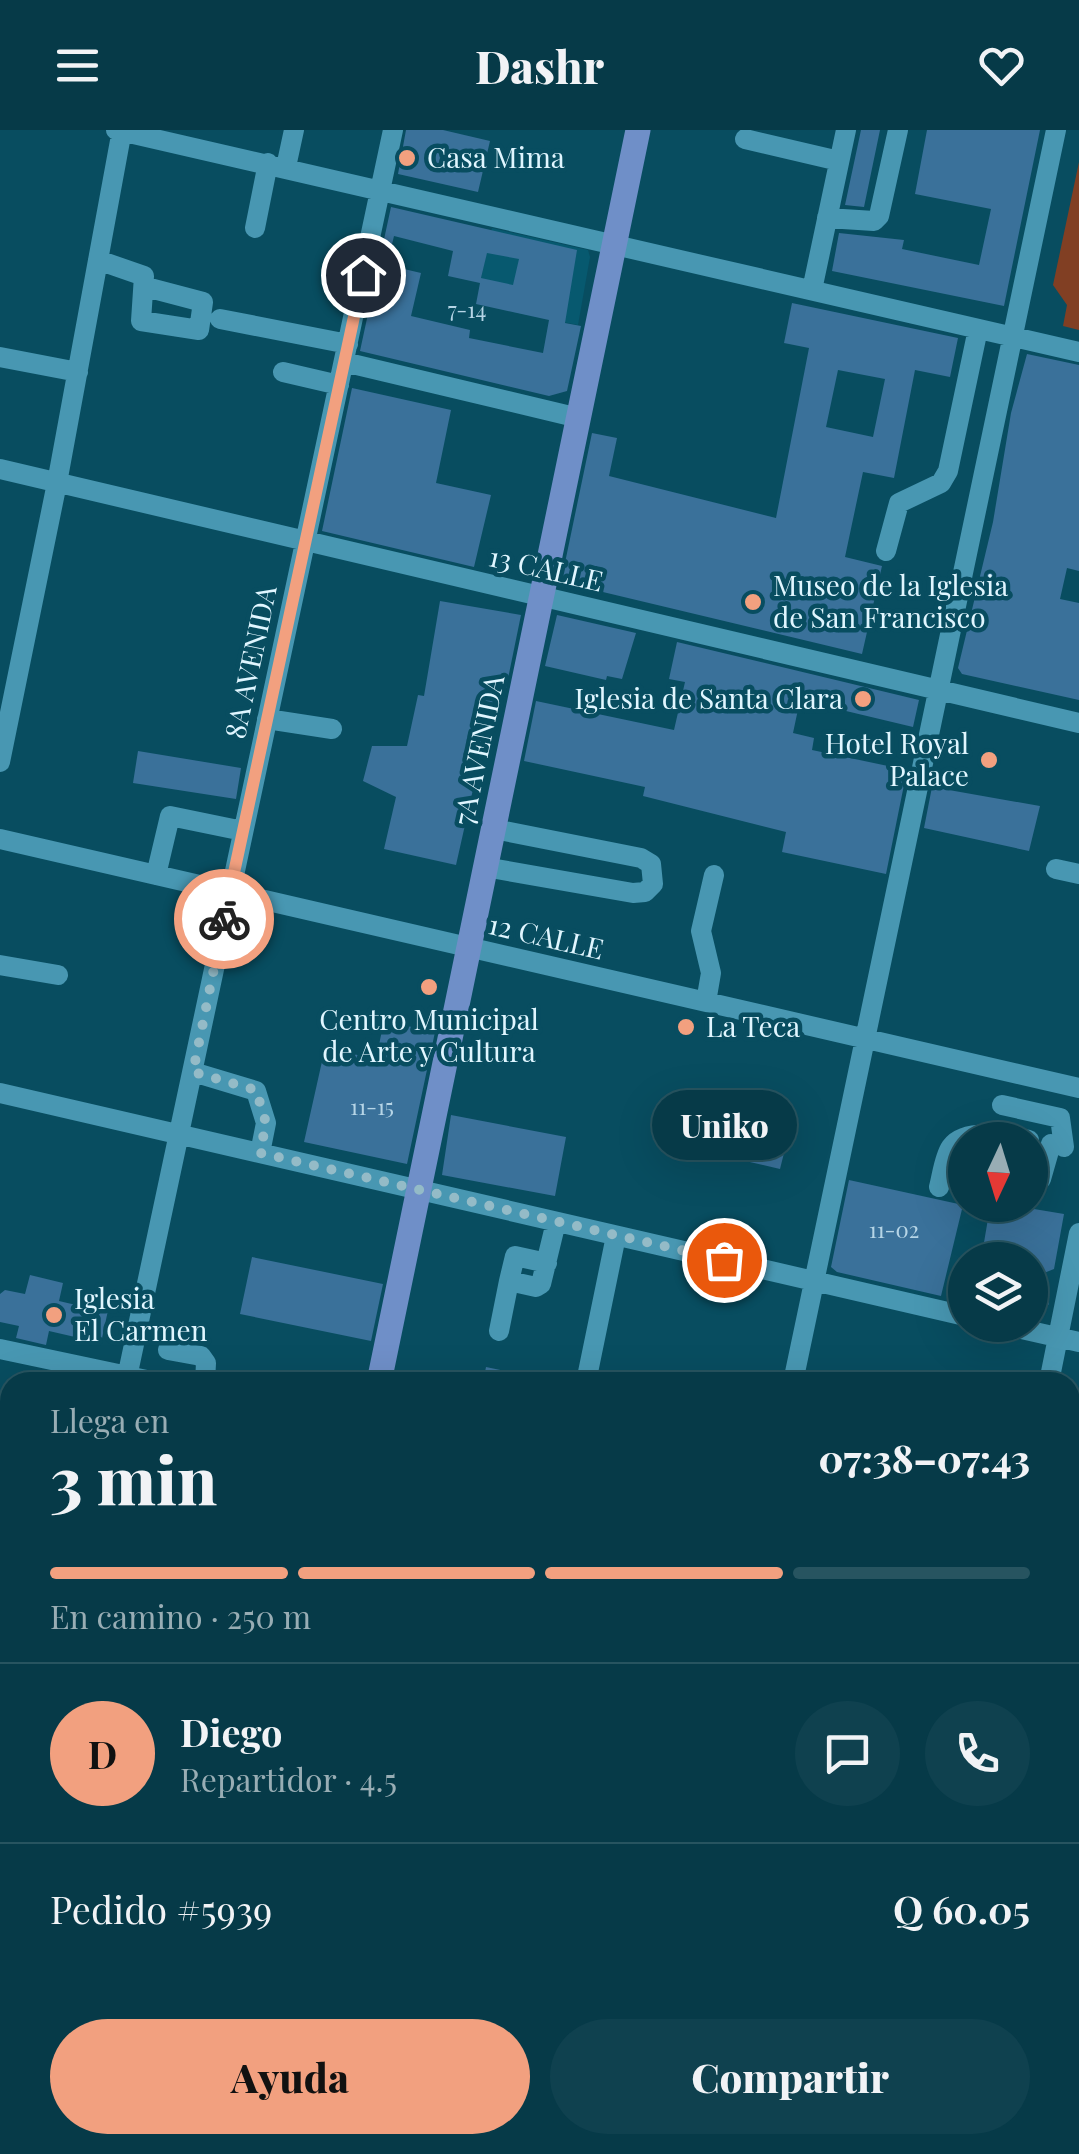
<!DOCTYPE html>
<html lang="es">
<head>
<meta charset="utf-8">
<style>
	:root { --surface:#063a48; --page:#0f414f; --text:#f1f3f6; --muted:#98adb4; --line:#275460; --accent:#f2a07f }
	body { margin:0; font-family:"Playfair Display",serif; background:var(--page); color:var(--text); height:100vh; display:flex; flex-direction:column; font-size:38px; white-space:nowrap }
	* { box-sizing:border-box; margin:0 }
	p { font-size:32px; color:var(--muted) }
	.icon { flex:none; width:55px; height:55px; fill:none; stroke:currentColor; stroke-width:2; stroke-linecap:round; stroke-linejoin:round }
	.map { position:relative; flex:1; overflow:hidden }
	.panel { position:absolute; left:0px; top:1242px; width:1080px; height:782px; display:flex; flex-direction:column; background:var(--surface); border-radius:30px 30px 0 0; box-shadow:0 10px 40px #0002,0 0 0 2px var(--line) }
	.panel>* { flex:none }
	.needle { width:65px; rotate:184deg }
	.controls { position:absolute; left:948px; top:992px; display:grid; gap:20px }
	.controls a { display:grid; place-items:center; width:100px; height:100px; border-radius:50%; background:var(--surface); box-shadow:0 10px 40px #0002,0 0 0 2px var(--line); font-size:50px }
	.pin { position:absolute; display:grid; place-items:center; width:85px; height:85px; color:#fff; margin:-42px; border:5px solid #fff; border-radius:50%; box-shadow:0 2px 10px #0007 }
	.courier { position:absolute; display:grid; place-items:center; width:100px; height:100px; margin:-50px; border:8px solid #f2a07f; border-radius:50%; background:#fff; color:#222; box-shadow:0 2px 12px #0007 }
	.bubble { position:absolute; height:70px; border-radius:35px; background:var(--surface); box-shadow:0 10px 40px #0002,0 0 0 2px var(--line); font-size:32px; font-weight:800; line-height:70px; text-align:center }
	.summary em { font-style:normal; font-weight:800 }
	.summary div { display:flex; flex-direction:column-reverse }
	.summary { display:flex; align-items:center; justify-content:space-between; height:170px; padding:0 50px }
	h1 { font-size:65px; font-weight:800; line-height:75px }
	.bar { display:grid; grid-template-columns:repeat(4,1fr); gap:15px 10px; align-content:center; height:120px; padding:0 50px }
	.bar i { height:12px; border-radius:8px; background:var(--line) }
	.bar .on { background:var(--accent) }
	.bar p { grid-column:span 4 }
	.line { display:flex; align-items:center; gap:25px; padding:0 50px; border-top:2px solid var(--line) }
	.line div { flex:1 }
	.round { display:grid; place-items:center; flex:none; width:105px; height:105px; border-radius:52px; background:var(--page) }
	.action { display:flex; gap:20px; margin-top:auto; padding:20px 50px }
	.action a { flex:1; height:115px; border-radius:60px; background:var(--accent); color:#111; font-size:40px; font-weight:800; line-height:115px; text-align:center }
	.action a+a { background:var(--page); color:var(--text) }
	header { display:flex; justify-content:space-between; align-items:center; height:130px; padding:0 50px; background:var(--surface); font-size:45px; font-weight:800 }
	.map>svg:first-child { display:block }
</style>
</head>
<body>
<header><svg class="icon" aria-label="menu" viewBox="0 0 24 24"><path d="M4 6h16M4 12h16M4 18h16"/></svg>Dashr<svg class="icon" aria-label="heart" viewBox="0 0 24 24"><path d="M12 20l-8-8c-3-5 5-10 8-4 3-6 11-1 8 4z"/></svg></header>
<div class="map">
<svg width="1079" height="2024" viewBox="0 0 1079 2024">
	<rect width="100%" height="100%" fill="#084d60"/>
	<path fill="#07596f" d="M 492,98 L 588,120 L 590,127 L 578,195 L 513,182 L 481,148 Z"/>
	<path fill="#813f23" d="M 1079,32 L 1079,200 L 1063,196 L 1067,175 L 1053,155 Z
		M 322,2015 L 364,2015 L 393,2023 L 394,2015 L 415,2017 L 413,2024 L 320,2024 Z"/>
	<path fill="#3a719a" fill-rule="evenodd" d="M 406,0 L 443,0 L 490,11 L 478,62 L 398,44 Z
		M 861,0 L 880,0 L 864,77 L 845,75 Z
		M 927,0 L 1040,0 L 1004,176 L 832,141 L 839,103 L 904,110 L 902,119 L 979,135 L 991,79 L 915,64 Z
		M 391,77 L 577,120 L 565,193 L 581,196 L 567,261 L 549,266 L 360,221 ZM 394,106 L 453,121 L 448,146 L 480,153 L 476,174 L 549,190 L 543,223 L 469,208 L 470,200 L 411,186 L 421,143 L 387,135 ZM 487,123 L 519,129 L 513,155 L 481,148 Z
		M 792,173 L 958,208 L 950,247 L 915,240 L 894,348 L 863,342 L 845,427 L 882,436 L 862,524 L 561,452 L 592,303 L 617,308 L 609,346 L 776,388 L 809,218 L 784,213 ZM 838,240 L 885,249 L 873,307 L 826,297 Z
		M 1027,224 L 1079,235 L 1079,441 L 1067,438 L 1060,469 L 1079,473 L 1079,570 L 962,544 L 958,538 L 993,392 L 1011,283 Z
		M 352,258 L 451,280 L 436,353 L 491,365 L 474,437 L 322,401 Z
		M 440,471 L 521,485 L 504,568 L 494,566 L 456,735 L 384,719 L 396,667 L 363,651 L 372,616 L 407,616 L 418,565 L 424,566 Z
		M 557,485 L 636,503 L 622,549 L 607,546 L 606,550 L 545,536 Z
		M 677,512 L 919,570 L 913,597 L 800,570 L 793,603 L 814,608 L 812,620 L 907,640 L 886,744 L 782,722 L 786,702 L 643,666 L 645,657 L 524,631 L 536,571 L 674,600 L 685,552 L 669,549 Z
		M 138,621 L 241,638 L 236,669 L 133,653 Z
		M 932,657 L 1040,676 L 1029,721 L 924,698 Z
		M 384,891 L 435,902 L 407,1034 L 304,1012 L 325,918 L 376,929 Z
		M 710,977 L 792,991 L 780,1039 L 706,1022 Z
		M 451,985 L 566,1007 L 555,1066 L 442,1045 Z
		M 849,1050 L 963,1075 L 941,1166 L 837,1142 L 831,1137 Z
		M 1010,1075 L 1064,1084 L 1054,1139 L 1044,1143 L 1049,1174 L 1037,1188 L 1030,1187 L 1030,1130 L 981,1130 L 989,1083 L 1008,1084 Z
		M 252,1127 L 383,1154 L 371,1211 L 240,1184 Z
		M 30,1145 L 63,1153 L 59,1171 L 93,1179 L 95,1168 L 110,1171 L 101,1213 L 49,1201 L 46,1215 L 16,1208 L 19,1196 L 0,1192 L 0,1164 L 5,1160 L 25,1164 Z
		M 486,1237 L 529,1246 L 528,1252 L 483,1252 Z"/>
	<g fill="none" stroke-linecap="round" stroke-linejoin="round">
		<path stroke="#4897b2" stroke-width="20" d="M 116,0 L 1079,222
			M 745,9 L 839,31
			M 286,37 L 294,0
			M 827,88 L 874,91 L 879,86 L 898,0
			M 255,98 L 268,33
			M 98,130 L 144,146 L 141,191 L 199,200 L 203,172 L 146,157
			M 812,160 L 846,0
			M 220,189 L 348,214
			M 0,227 L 78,242
			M 344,232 L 579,288
			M 283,242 L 339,255
			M 0,339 L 1079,593
			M 886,421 L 899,373 L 941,353 L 948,341 L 978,199
			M 267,589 L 332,599
			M 0,632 L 57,353 L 122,0
			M 0,709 L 1079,958
			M 485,737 L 633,763 L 645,762 L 653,754 L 651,734 L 641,728 L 494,699
			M 1056,739 L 1079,744
			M 156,745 L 170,686 L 243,701
			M 0,835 L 58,845
			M 706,872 L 711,843 L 701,801 L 714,745
			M 193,942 L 256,961 L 266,993 L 260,1023
			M 0,963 L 965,1186
			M 1002,975 L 1060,988 L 1064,1017
			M 1030,1056 L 1041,1049 L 1051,1014
			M 939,1057 C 942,1046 944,1027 951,1017 C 965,997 1009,1006 1029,1010
			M 509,1151 L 515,1126 L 547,1133
			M 1004,1195 L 1079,1212
			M 499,1201 L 509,1151 L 536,1157 L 541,1154 L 556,1092
			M 0,1219 L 156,1252
			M 168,1220 L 201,1226 L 206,1233 L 205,1252
			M 126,1252 L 393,0
			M 586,1252 L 616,1106
			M 793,1252 L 1056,0
			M 1049,1252 L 1079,1103
			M 1070,1386 L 1079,1388
			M 1070,1428 L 1079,1429
			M 1070,1463 L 1079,1465
			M 1070,1675 L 1079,1678
			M 1070,1838 L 1079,1773
			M 0,1851 L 10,1803
			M 0,1898 L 10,1900
			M 525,2015 L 568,2024
			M 315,2016 L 315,2015
			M 631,2024 L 633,2015"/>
		<path stroke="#6f8fc8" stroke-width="25" d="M 379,1252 L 638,0
			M 0,1635 L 10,1637
			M 1070,1882 L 1079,1884
			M 248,2015 L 250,2024
			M 891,2024 L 893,2015"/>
	</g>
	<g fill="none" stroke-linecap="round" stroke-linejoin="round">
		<path stroke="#94bbc7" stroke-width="10" stroke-dasharray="0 18" d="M 224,789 L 193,942 L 256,960 L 266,993 L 260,1023 L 724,1130"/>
		<path stroke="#f2a07f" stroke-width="12" d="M 224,789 L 363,145"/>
	</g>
	<g fill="#f2a07f" stroke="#084d60" stroke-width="4">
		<circle cx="407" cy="28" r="10"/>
		<circle cx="753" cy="472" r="10"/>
		<circle cx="863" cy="569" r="10"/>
		<circle cx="989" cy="630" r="10"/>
		<circle cx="429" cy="857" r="10"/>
		<circle cx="686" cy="897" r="10"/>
		<circle cx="54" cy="1185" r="10"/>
	</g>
	<g text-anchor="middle" stroke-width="9" stroke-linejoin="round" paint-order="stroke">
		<g font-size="22" fill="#b6d5e6">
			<text x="467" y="188">7-14</text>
			<text x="372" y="985">11-15</text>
			<text x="894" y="1108">11-02</text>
		</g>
		<g font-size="28" fill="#e0f6ff" stroke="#084d60" text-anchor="start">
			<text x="427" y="38">Casa Mima</text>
			<text x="773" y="466">Museo de la Iglesia<tspan x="773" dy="32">de San Francisco</tspan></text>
			<text x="843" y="579" text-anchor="end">Iglesia de Santa Clara</text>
			<text x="969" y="624" text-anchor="end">Hotel Royal<tspan x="969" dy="32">Palace</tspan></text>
			<text x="429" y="900" text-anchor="middle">Centro Municipal<tspan x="429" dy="32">de Arte y Cultura</tspan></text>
			<text x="706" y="907">La Teca</text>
			<text x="74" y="1179">Iglesia<tspan x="74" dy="32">El Carmen</tspan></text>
		</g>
		<g font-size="28" fill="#e0f6ff" stroke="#084d60">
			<text transform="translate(546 439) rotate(13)" y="10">13 CALLE</text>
			<text transform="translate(251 532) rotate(-78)" y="10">8A AVENIDA</text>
			<text transform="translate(479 620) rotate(-78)" y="10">7A AVENIDA</text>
			<text transform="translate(546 807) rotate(13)" y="10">12 CALLE</text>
		</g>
	</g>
</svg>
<div class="controls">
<a><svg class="needle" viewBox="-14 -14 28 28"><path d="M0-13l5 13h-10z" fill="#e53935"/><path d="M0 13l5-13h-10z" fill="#98adb4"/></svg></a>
<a><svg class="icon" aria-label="layers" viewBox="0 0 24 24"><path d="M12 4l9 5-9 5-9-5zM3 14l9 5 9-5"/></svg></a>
</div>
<div class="pin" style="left:724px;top:1130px;background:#ea580c"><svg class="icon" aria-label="bag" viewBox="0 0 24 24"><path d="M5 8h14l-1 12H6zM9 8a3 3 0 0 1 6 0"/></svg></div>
<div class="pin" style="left:363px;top:145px;background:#1f2937"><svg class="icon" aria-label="home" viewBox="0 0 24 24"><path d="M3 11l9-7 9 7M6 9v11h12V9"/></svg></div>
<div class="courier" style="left:224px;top:789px"><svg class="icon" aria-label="bike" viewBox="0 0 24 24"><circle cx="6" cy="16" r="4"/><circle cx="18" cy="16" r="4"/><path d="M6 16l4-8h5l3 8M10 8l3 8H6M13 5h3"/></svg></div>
<div class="bubble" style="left:652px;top:960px;width:145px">Uniko</div>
<section class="panel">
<div class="summary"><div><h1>3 min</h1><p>Llega en</p></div><em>07:38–07:43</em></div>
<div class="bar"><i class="on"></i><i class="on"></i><i class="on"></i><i></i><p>En camino · 250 m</p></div>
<div class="line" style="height:180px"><b class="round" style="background:var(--accent);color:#111">D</b><div><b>Diego</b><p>Repartidor · 4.5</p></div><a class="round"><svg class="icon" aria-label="chat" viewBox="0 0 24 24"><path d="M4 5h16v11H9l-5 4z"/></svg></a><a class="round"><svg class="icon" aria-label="phone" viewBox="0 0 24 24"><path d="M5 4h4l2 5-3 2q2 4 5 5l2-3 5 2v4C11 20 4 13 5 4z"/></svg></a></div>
<div class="line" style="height:130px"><div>Pedido #5939</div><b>Q 60.05</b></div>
<div class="action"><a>Ayuda</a><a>Compartir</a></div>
</section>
</div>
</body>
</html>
